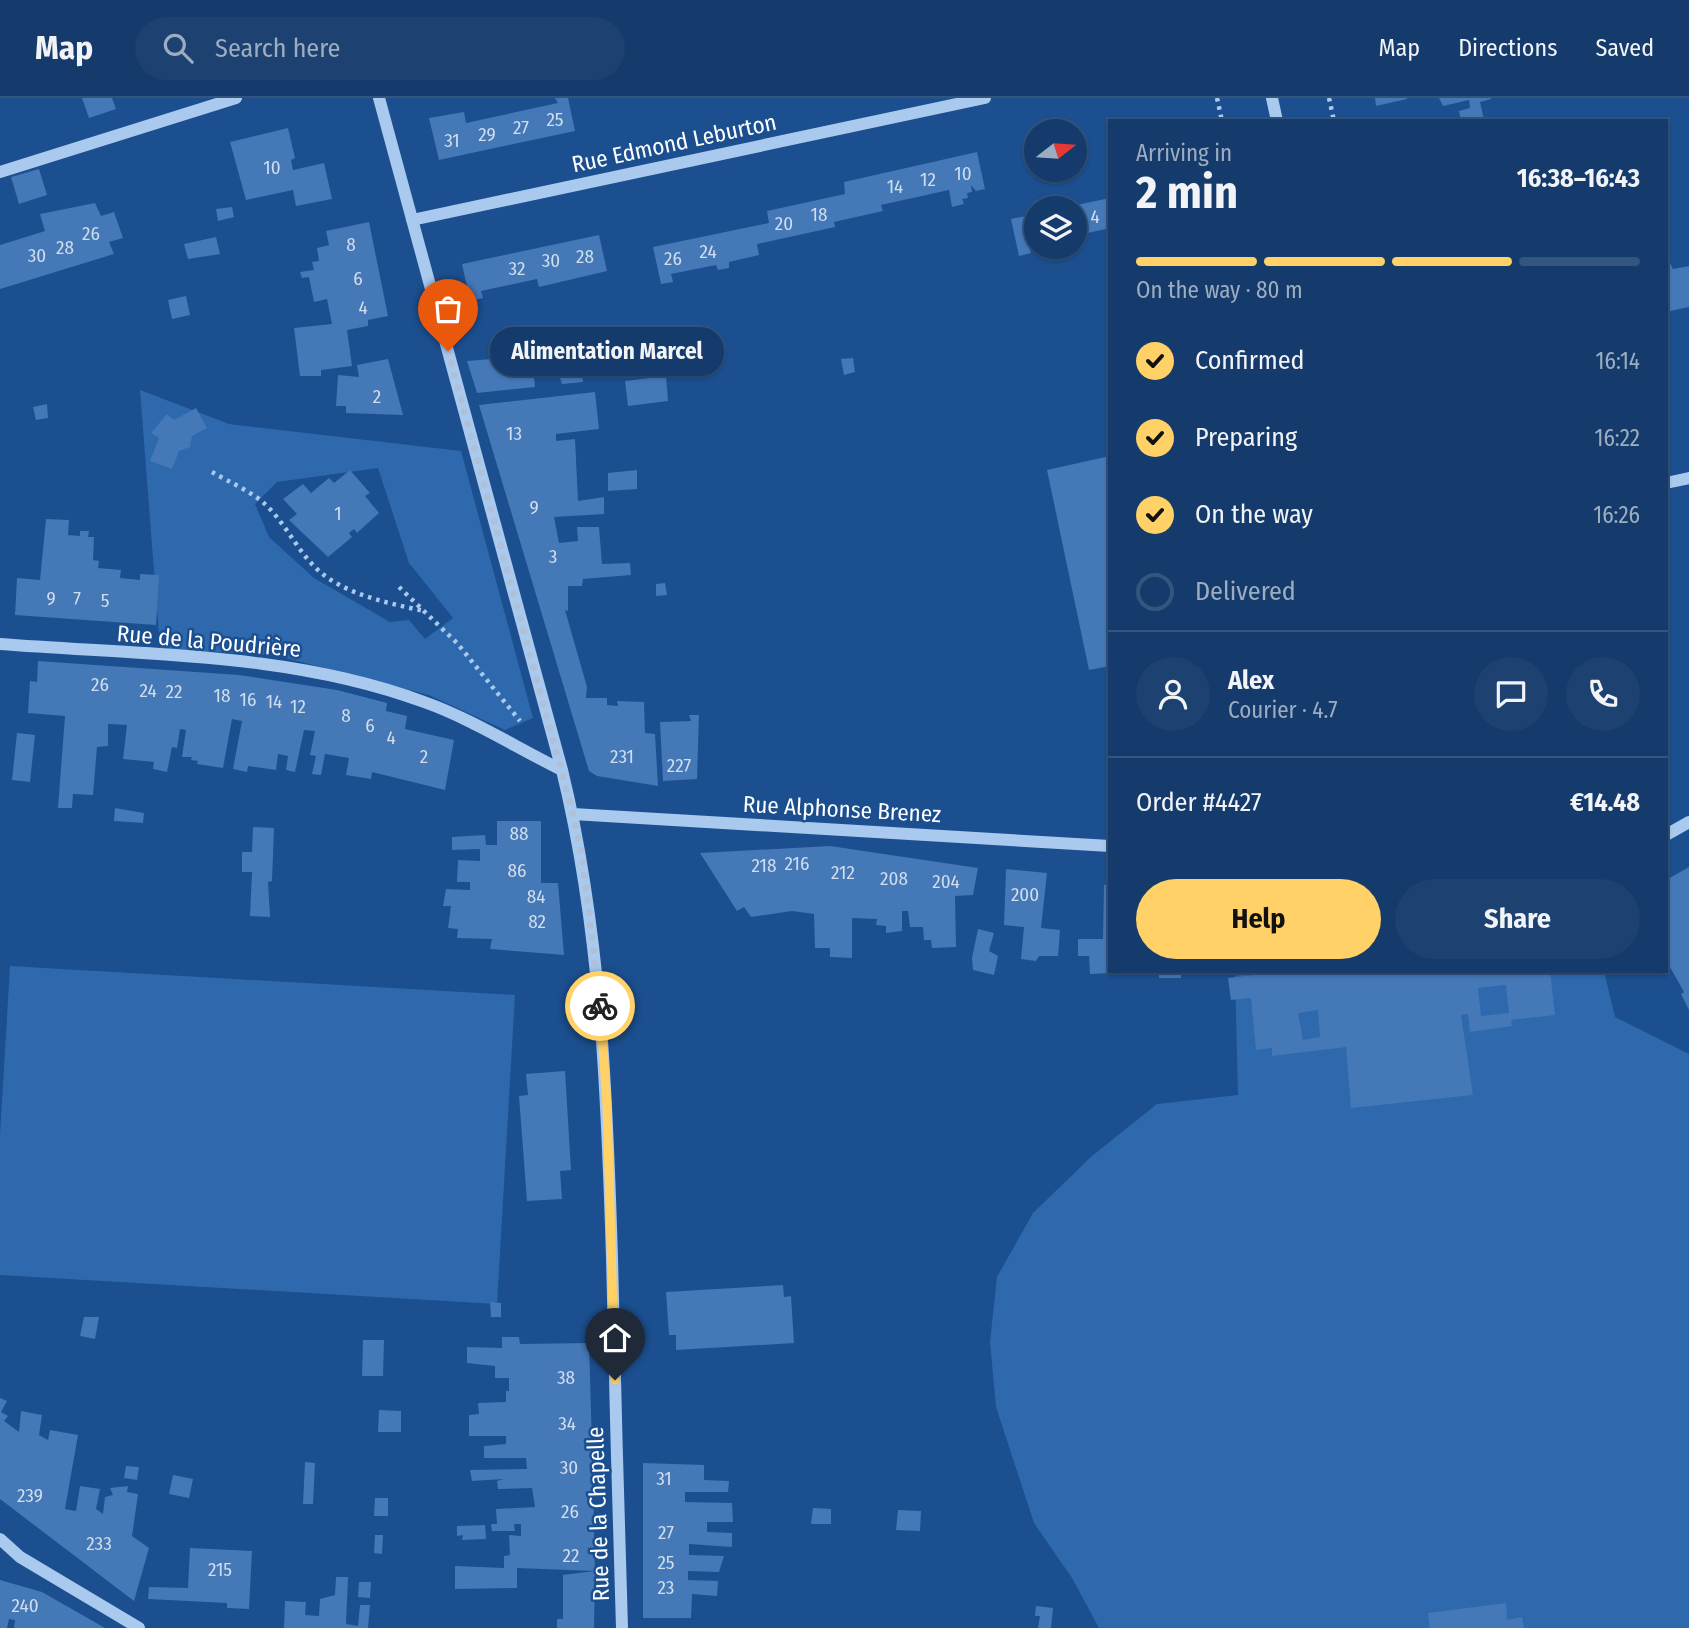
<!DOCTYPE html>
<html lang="en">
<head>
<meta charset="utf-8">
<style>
	:root { --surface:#143b6b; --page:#1d4271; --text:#f1f3f6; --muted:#9dadc1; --line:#33557e; --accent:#ffd166 }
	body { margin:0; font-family:"Fira Sans Condensed",sans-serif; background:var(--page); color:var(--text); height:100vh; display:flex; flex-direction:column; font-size:26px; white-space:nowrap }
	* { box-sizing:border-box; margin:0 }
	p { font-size:23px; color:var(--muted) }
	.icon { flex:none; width:38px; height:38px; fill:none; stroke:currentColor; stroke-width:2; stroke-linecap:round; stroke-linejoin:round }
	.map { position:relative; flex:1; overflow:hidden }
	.panel { position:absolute; left:1108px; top:21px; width:560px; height:854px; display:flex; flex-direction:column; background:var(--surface); border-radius:0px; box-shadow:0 2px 5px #0004,0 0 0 2px var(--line) }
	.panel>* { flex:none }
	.needle { width:46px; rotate:73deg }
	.buttons { position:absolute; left:1024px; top:21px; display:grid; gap:14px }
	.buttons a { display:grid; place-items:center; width:63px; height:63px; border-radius:50%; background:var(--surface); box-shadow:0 2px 5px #0004,0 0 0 2px var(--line); font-size:35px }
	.pin { position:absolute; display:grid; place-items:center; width:60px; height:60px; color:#fff; margin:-72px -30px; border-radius:50% 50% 50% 0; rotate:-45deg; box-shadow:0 0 7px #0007 }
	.pin .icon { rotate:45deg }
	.courier { position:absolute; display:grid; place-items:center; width:70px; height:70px; margin:-35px; border:5px solid #ffd166; border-radius:50%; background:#fff; color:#222; box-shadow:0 2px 9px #0007 }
	.bubble { position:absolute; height:49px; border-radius:24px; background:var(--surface); box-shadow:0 2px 5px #0004,0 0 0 2px var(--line); font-size:23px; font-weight:700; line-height:49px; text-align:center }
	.overview em { font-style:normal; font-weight:700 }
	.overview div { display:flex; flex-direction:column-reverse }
	.overview { display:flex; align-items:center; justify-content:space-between; height:119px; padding:0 28px }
	h1 { font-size:46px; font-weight:700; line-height:52px }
	.bar { display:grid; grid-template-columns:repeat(4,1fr); gap:10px 7px; align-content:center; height:84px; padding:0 28px }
	.bar i { height:9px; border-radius:5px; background:var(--line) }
	.bar .current { background:var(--accent) }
	.bar p { grid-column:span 4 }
	.line { display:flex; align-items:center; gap:18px; padding:0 28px; border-top:2px solid var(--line) }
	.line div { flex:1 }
	.round { display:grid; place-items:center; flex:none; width:74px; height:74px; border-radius:37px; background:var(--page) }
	ol { padding:0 28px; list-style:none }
	li { display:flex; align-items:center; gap:21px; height:77px }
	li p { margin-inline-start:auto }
	li .icon { padding:7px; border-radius:50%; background:var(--accent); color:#111; stroke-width:4 }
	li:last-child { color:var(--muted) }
	li i { width:38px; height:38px; border:4px solid var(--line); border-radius:50% }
	.primary-button { display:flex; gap:14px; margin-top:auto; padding:14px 28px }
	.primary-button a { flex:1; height:80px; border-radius:42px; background:var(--accent); color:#111; font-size:28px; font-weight:700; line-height:80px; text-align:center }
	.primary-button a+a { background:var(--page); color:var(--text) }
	header { display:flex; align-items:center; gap:42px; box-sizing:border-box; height:98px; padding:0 35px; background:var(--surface); border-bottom:2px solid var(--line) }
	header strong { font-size:33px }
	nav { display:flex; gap:38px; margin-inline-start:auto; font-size:24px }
	.search { width:490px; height:63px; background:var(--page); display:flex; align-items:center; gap:18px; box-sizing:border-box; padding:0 24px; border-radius:38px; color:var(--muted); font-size:26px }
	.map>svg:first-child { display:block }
</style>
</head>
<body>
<header>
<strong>Map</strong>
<div class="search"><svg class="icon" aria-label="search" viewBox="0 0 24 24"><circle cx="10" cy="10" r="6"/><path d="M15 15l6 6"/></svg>Search here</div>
<nav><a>Map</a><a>Directions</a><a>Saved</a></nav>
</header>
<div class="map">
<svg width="1689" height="1530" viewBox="0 0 1689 1530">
	<rect width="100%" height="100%" fill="#1b4f8f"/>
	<path fill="#2e69ad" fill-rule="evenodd" d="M 140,292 L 229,326 L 461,353 L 533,620 L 505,632 L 429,597 L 278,558 L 160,550 ZM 378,370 L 409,465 L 453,520 L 425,541 L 409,522 L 390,524 L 314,480 L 269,439 L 255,406 L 277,384 Z
		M 10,868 L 515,897 L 497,1206 L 0,1177 L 0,1037 Z
		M 1256,873 L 1604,873 L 1615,919 L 1689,956 L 1689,1530 L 1099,1530 L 1072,1480 L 1034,1425 L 996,1309 L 990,1244 L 997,1179 L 1033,1115 L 1092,1058 L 1157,1006 L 1238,997 L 1235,878 Z"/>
	<path fill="#4478b7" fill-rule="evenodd" d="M 82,0 L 112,0 L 116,11 L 89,20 Z
		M 555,0 L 568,0 L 575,33 L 439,62 L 429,20 L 464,14 L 466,25 L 558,5 Z
		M 1375,0 L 1407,0 L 1407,1 L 1376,8 Z
		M 1439,0 L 1491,0 L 1491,1 L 1480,4 L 1484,22 L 1461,23 L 1459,13 L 1470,10 L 1469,2 L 1443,8 Z
		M 288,30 L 295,60 L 291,62 L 293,72 L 324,65 L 332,101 L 296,108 L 293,92 L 246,102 L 230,44 Z
		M 977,54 L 985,91 L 976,93 L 971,87 L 972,94 L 967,95 L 968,100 L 962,101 L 964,106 L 952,109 L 949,92 L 881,107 L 883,113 L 834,124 L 835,129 L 757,146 L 759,157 L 729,164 L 729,170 L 718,172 L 716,167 L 671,176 L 673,184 L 661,186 L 653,149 L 769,125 L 767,113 L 845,96 L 844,84 Z
		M 39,71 L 47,97 L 19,106 L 11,79 Z
		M 1110,100 L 1110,130 L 1074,138 L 1074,110 L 1067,109 Z
		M 95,105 L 101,118 L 114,114 L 123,140 L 109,144 L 114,156 L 0,191 L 0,147 L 45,133 L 40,116 Z
		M 232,109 L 234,119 L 218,123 L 216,111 Z
		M 1036,116 L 1036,146 L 1029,147 L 1031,155 L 1019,158 L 1011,121 Z
		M 369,124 L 388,218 L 368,222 L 368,228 L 347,232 L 352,268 L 321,272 L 321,278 L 300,278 L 294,230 L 332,226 L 327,201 L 314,204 L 309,179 L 302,180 L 300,174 L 314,172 L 312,164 L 319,163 L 317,150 L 329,147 L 326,133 Z
		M 599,137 L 607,173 L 539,189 L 537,181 L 481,193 L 483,200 L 470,203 L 462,166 Z
		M 216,139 L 220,156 L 188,161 L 184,146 Z
		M 1670,165 L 1673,171 L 1689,168 L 1689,209 L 1666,214 L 1666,166 Z
		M 186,198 L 190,217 L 172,221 L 168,202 Z
		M 614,242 L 616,259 L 602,261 L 603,267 L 589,269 L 588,262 L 558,265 L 556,249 Z
		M 517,259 L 518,262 L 532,260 L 535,289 L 477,295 L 467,263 Z
		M 853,260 L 855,274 L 844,277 L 841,261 Z
		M 388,261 L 403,317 L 346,315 L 346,308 L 336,308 L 338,277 L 359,279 L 357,267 Z
		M 701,261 L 703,272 L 692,274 L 690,262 Z
		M 582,274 L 583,284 L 562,286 L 559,277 Z
		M 666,278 L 668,303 L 628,308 L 625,283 Z
		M 595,294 L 599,331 L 556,336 L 556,343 L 575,341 L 578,403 L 604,399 L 604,416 L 554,419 L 559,445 L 578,443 L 577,429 L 599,429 L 602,466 L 630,465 L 631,477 L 583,481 L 582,488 L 568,488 L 568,513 L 565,512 L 587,589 L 586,600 L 607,600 L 607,607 L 618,608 L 617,603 L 644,604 L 645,635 L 655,636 L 658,688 L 597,678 L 589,673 L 479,307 Z
		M 47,306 L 48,320 L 36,322 L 33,309 Z
		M 196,310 L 207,330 L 192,338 L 190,349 L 179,353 L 172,371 L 150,363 L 159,340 L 151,335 L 167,316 L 174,322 Z
		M 1110,358 L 1110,568 L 1089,572 L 1047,372 Z
		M 350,372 L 370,395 L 365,398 L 379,415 L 357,435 L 354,431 L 349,435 L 352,439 L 328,459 L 289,422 L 297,416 L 283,401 L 303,386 L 311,395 L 329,380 L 334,385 Z
		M 637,372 L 637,391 L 608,393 L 608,375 Z
		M 46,421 L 69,422 L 68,437 L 80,438 L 80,433 L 89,433 L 88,439 L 94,439 L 93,462 L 99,463 L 98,470 L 121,472 L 120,480 L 140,482 L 140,476 L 159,477 L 156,527 L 15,517 L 17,480 L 40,482 Z
		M 665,485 L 667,497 L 656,498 L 656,486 Z
		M 38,563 L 239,577 L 337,592 L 387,605 L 386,613 L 407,618 L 405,631 L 454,642 L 445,692 L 372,674 L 371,681 L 346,677 L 349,660 L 325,656 L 321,677 L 312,676 L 316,658 L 310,657 L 315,633 L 304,632 L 295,674 L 286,672 L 288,658 L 278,656 L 276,672 L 248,668 L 247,674 L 233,671 L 242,623 L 232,621 L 223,670 L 197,666 L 198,663 L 191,662 L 192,659 L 182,659 L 186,632 L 180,631 L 177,650 L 172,649 L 167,674 L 153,671 L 154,664 L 123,661 L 127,627 L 108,626 L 108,648 L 97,649 L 93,697 L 73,696 L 72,710 L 58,710 L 65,618 L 28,615 L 30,583 L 37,584 Z
		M 689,617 L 699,617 L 697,681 L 663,683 L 660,624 L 691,623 Z
		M 17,635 L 35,637 L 30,684 L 12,682 Z
		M 115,710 L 144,715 L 143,725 L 114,723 Z
		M 497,723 L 541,723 L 541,785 L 558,785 L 564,857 L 490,851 L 492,841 L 457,840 L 458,831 L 448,830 L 451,808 L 443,808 L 446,791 L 470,792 L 470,784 L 457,784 L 458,762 L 480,763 L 480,751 L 452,752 L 452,739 L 485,737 L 486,747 L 497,747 Z
		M 253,729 L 274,730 L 272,783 L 268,784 L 270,819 L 250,818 L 252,774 L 242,774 L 242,754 L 252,754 Z
		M 830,748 L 978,770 L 973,797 L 955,798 L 956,849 L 932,850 L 931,842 L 924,842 L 923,829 L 910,829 L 908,813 L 902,813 L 902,833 L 886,835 L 886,828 L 876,827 L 877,821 L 852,820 L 852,860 L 830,859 L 830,850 L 815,850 L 814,816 L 792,813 L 751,819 L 744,809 L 737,813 L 700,755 Z
		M 1689,769 L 1689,912 L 1681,896 L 1684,894 L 1666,862 L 1666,782 Z
		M 1006,771 L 1047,775 L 1041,830 L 1060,832 L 1058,858 L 1039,858 L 1036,863 L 1021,861 L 1024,829 L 1004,827 Z
		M 1104,787 L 1110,787 L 1110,875 L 1090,876 L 1089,858 L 1078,858 L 1078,841 L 1103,841 Z
		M 978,831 L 994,835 L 989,853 L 998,858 L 994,877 L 973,872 L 972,860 Z
		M 1159,873 L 1181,873 L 1181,880 L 1159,880 Z
		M 1289,873 L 1550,873 L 1555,917 L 1511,922 L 1512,928 L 1470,934 L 1468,916 L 1461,917 L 1473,997 L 1351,1010 L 1346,949 L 1272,958 L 1272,950 L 1256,952 L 1251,900 L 1231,902 L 1228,880 ZM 1506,887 L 1509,915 L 1481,918 L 1478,890 ZM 1318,912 L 1320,939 L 1303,942 L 1298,915 Z
		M 565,973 L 571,1072 L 560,1073 L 562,1101 L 527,1103 L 519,998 L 528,997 L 526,976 Z
		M 783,1187 L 784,1199 L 791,1198 L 794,1245 L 676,1252 L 676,1237 L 669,1237 L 666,1194 Z
		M 490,1204 L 501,1205 L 501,1219 L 491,1219 Z
		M 84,1219 L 99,1219 L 95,1241 L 80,1238 Z
		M 502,1239 L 519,1239 L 520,1246 L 589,1245 L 593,1380 L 595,1473 L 594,1530 L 557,1530 L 557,1521 L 563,1521 L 563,1477 L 595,1473 L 517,1470 L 517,1490 L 455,1491 L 455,1468 L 504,1470 L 504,1458 L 510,1457 L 509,1437 L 521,1438 L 521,1426 L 514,1426 L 515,1433 L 492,1433 L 491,1426 L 497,1426 L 496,1411 L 535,1409 L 532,1390 L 498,1391 L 497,1383 L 504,1381 L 472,1383 L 470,1372 L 527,1371 L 526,1360 L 484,1360 L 484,1348 L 506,1346 L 506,1338 L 469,1338 L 469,1317 L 479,1316 L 478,1305 L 506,1304 L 506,1293 L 509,1293 L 509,1280 L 495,1280 L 495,1268 L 467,1265 L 467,1249 L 502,1250 Z
		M 363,1242 L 384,1242 L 383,1278 L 362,1278 Z
		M 0,1300 L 7,1303 L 1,1314 L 8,1318 L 4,1323 L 19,1334 L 21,1313 L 42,1317 L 39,1337 L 48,1342 L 50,1332 L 78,1337 L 65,1411 L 76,1413 L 80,1388 L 100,1391 L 96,1411 L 103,1416 L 105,1399 L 113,1397 L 110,1390 L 128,1388 L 127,1394 L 138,1396 L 132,1438 L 149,1450 L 134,1503 L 0,1401 Z
		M 379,1312 L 401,1313 L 401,1334 L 378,1334 Z
		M 305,1364 L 315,1365 L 313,1406 L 303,1406 Z
		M 643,1365 L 704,1367 L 704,1382 L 729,1383 L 728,1394 L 685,1394 L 685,1404 L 732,1405 L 733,1424 L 707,1424 L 707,1434 L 732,1435 L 732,1449 L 689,1446 L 689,1457 L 724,1458 L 719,1474 L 688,1473 L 688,1482 L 718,1483 L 717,1498 L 692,1496 L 691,1520 L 643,1520 Z
		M 126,1368 L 139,1369 L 137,1382 L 124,1380 Z
		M 173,1377 L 193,1381 L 189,1400 L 169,1396 Z
		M 375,1400 L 388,1400 L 388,1418 L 374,1418 Z
		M 813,1410 L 831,1411 L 831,1426 L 811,1426 Z
		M 898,1412 L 921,1413 L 920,1433 L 896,1432 Z
		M 485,1427 L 486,1441 L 462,1442 L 463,1437 L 457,1438 L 457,1428 Z
		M 375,1437 L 383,1437 L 382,1456 L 374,1455 Z
		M 190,1450 L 252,1453 L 249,1511 L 227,1510 L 227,1505 L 148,1501 L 149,1489 L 188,1490 Z
		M 336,1479 L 348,1479 L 346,1526 L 358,1528 L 360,1507 L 370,1507 L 368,1530 L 284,1530 L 285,1503 L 306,1504 L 305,1517 L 319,1518 L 320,1501 L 335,1497 Z
		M 0,1482 L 42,1494 L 105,1530 L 14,1530 L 15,1522 L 9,1521 L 7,1530 L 0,1530 Z
		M 359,1484 L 371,1484 L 370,1500 L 358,1499 Z
		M 1506,1505 L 1507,1522 L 1522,1519 L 1524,1530 L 1430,1530 L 1428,1515 Z
		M 1036,1508 L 1053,1510 L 1051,1530 L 1038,1530 L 1040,1518 L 1035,1518 Z"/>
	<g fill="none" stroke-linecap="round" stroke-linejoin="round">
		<path stroke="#a9c9ee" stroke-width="4.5" stroke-dasharray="3.5 5" stroke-linecap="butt" d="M 1217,0 L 1222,23
			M 1329,0 L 1334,23
			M 212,374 C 229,384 253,394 267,408 C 291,432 302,464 331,482 C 358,499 392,506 424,513
			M 399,489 L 457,545 L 520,623"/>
		<path stroke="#a9c9ee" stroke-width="12" d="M 379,0 L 562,672 C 601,832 607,996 612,1160 C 615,1283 618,1407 622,1530
			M 1272,0 L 1277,23
			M 0,74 L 236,0
			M 412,122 L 985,0
			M 1666,385 L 1689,380
			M 0,546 C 141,557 290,554 424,604 C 472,621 517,650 562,672
			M 573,716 L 1110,748
			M 1666,737 L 1689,724
			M 0,1441 L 20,1459 L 139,1530"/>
	</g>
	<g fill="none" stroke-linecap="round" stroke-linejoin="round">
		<path stroke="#afc1d8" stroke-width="7" stroke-dasharray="0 12.6" d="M 448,253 L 573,716 L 582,758 L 600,908"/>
		<path stroke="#ffd166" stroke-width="9" d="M 600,908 L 607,1007 L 615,1282"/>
	</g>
	<g text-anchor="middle" stroke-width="5" stroke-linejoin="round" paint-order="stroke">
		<g font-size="19" fill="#d0dded">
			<text x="555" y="28">25</text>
			<text x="521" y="36">27</text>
			<text x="487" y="43">29</text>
			<text x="452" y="49">31</text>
			<text x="272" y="76">10</text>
			<text x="963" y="82">10</text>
			<text x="928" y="88">12</text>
			<text x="895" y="95">14</text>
			<text x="819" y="123">18</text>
			<text x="1095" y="125">4</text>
			<text x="784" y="132">20</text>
			<text x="91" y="142">26</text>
			<text x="351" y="153">8</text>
			<text x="65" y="156">28</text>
			<text x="708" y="160">24</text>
			<text x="37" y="164">30</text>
			<text x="585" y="165">28</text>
			<text x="673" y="167">26</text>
			<text x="551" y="169">30</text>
			<text x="517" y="177">32</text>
			<text x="358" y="187">6</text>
			<text x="363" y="216">4</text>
			<text x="377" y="305">2</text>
			<text x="514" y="342">13</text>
			<text x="534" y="416">9</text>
			<text x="338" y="422">1</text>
			<text x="553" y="465">3</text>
			<text x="51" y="507">9</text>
			<text x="77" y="507">7</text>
			<text x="105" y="509">5</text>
			<text x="100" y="593">26</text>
			<text x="148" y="599">24</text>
			<text x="174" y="600">22</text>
			<text x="222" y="604">18</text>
			<text x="248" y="608">16</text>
			<text x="274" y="610">14</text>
			<text x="298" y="615">12</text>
			<text x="346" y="624">8</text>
			<text x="370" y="634">6</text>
			<text x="391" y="646">4</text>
			<text x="424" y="665">2</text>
			<text x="622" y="665">231</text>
			<text x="679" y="674">227</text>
			<text x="519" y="742">88</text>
			<text x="797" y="772">216</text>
			<text x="764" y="774">218</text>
			<text x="517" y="779">86</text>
			<text x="843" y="781">212</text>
			<text x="894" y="787">208</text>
			<text x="946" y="790">204</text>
			<text x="1025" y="803">200</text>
			<text x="536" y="805">84</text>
			<text x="537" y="830">82</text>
			<text x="566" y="1286">38</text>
			<text x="567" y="1332">34</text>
			<text x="569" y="1376">30</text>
			<text x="664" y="1387">31</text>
			<text x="30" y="1404">239</text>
			<text x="570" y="1420">26</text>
			<text x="666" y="1441">27</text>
			<text x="99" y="1452">233</text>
			<text x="571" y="1464">22</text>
			<text x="666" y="1471">25</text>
			<text x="220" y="1478">215</text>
			<text x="666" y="1496">23</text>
			<text x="25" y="1514">240</text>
		</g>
		<g font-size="23" fill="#fff" stroke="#1b4f8f">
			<text transform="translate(674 45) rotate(-12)" y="8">Rue Edmond Leburton</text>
			<text transform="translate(209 543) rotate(5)" y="8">Rue de la Poudrière</text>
			<text transform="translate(842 711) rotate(3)" y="8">Rue Alphonse Brenez</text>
			<text transform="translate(598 1416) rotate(-92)" y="8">Rue de la Chapelle</text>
		</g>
	</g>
</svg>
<div class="buttons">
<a><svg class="needle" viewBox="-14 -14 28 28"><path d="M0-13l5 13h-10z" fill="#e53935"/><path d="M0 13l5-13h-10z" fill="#9dadc1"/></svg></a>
<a><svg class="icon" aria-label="layers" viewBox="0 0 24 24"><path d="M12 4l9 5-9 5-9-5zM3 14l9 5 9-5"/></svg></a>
</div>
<div class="pin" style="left:448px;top:253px;background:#ea580c"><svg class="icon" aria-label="bag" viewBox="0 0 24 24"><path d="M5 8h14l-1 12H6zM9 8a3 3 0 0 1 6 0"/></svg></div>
<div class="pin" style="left:615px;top:1282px;background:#1f2937"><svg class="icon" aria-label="home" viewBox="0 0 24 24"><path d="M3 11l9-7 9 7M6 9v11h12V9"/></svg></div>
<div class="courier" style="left:600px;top:908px"><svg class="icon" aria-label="bike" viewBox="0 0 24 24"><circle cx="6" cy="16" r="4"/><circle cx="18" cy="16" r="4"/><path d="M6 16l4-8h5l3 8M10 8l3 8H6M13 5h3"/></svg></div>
<div class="bubble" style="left:490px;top:229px;width:234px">Alimentation Marcel</div>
<section class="panel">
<div class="overview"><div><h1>2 min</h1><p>Arriving in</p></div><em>16:38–16:43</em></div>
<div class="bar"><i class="current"></i><i class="current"></i><i class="current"></i><i></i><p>On the way · 80 m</p></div>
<ol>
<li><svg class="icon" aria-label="check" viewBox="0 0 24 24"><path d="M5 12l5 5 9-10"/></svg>Confirmed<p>16:14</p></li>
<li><svg class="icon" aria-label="check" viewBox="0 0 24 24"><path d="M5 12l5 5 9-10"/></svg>Preparing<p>16:22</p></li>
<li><svg class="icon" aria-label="check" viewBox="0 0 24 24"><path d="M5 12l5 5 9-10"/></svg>On the way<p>16:26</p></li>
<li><i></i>Delivered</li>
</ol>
<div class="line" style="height:126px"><a class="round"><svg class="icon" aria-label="person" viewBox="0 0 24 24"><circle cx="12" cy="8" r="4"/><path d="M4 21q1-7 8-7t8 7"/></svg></a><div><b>Alex</b><p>Courier · 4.7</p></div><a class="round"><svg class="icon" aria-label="chat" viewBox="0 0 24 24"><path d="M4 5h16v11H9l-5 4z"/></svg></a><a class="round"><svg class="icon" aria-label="phone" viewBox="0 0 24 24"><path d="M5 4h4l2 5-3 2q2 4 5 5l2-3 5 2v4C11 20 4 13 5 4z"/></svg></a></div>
<div class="line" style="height:91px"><div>Order #4427</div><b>€14.48</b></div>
<div class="primary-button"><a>Help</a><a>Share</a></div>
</section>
</div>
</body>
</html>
